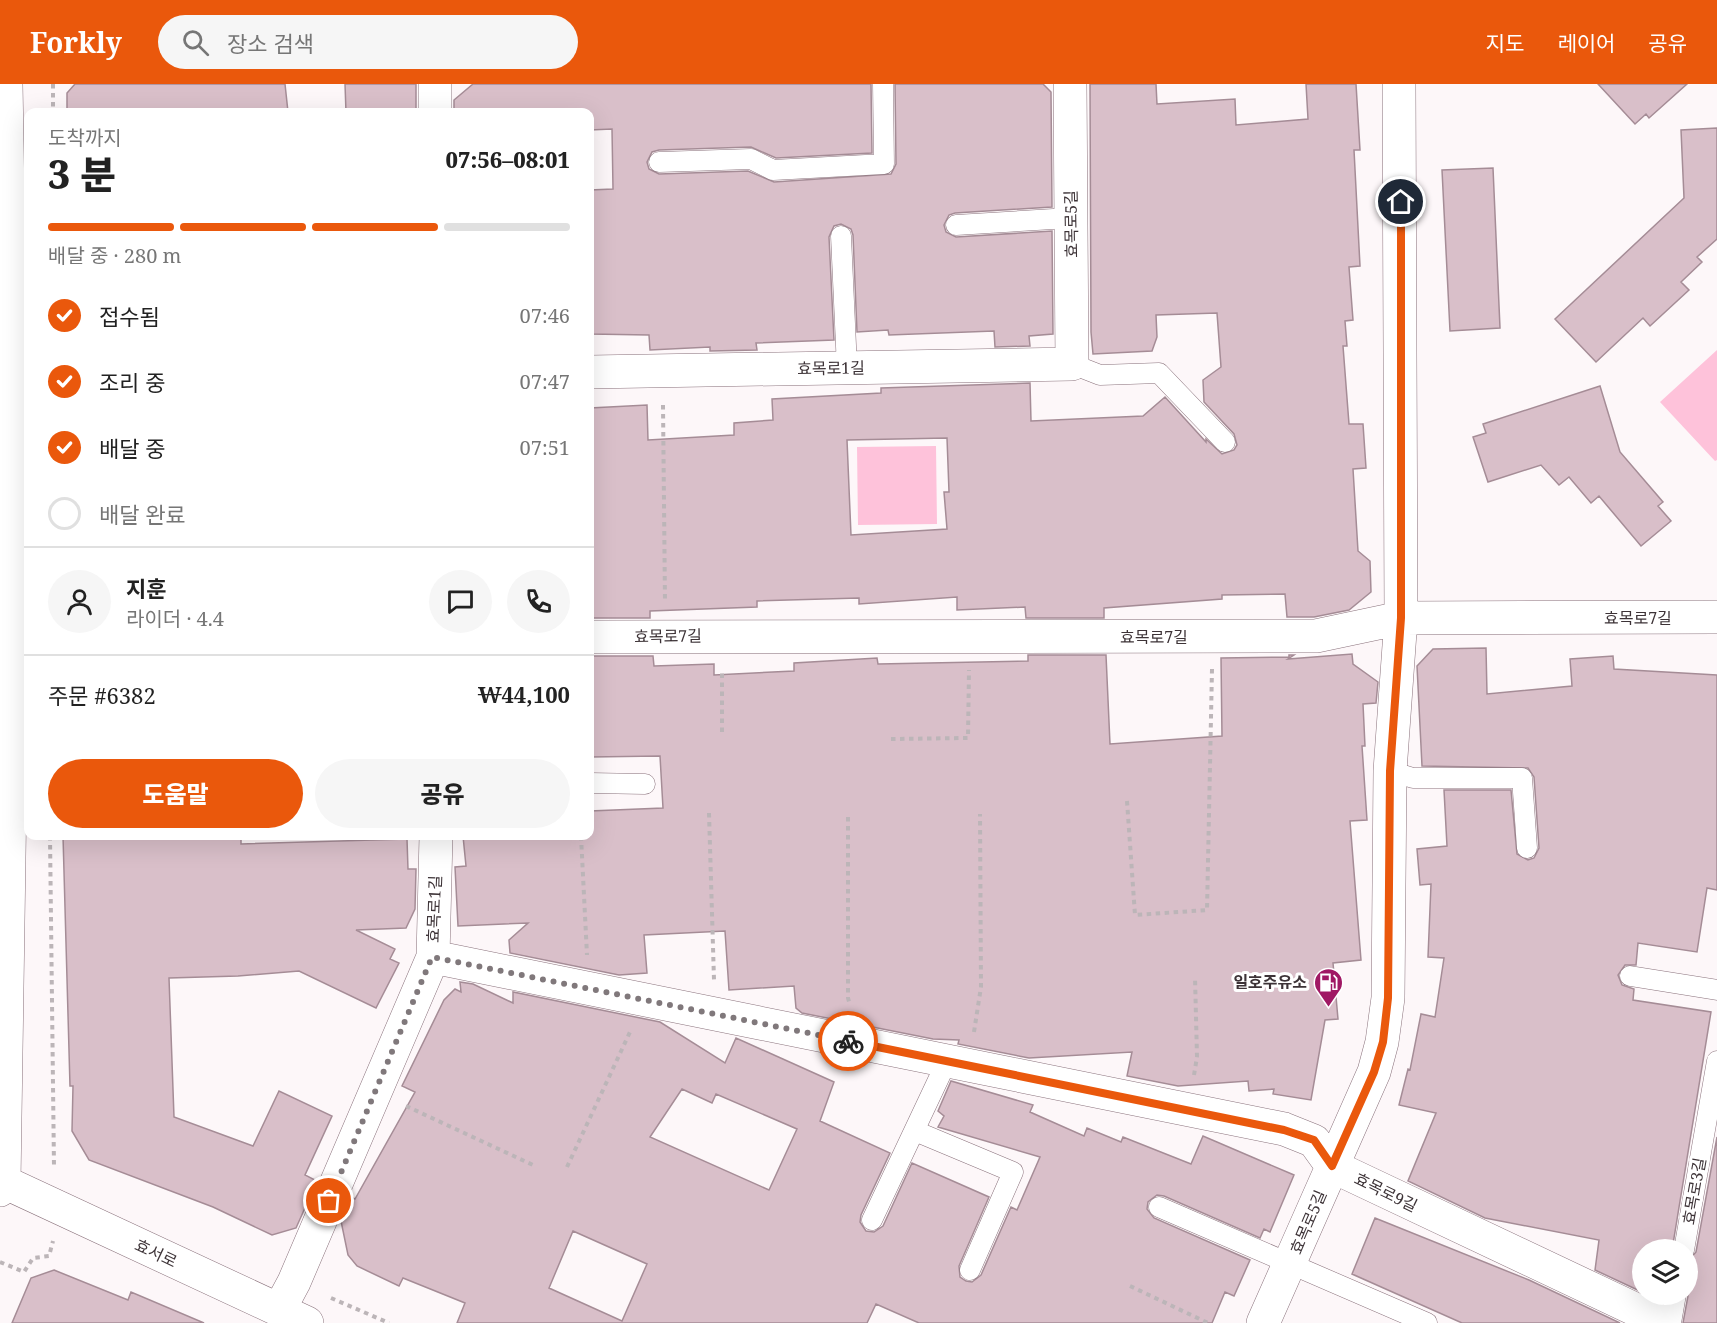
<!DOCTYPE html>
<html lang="ko">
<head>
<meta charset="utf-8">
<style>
	:root { --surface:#fff; --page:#f6f6f6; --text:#222; --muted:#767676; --line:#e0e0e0; --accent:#ea580c }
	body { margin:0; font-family:"Noto Serif","Noto Sans KR",serif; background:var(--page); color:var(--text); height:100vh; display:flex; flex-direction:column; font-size:22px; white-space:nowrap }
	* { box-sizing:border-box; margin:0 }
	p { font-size:20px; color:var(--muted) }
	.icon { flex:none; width:33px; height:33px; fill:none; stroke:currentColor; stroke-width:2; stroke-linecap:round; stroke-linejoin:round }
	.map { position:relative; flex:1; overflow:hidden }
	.drawer { position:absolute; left:24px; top:24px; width:570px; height:732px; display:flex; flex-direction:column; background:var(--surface); border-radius:12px; box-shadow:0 6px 24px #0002 }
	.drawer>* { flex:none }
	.tools { position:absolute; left:1632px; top:1155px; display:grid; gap:12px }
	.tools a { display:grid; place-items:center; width:66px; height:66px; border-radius:50%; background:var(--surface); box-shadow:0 6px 24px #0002; font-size:30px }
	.pin { position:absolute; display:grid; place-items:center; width:51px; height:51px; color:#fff; margin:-26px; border:3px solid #fff; border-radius:50%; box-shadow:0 2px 6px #0007 }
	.courier { position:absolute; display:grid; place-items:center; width:60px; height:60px; margin:-30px; border:4px solid #ea580c; border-radius:50%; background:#fff; color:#222; box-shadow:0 2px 8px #0007 }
	.summary em { font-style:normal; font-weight:800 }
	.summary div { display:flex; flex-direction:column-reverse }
	.summary { display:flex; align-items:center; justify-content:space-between; height:102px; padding:0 24px }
	h1 { font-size:39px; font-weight:800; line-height:45px }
	.bar { display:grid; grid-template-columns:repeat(4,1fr); gap:9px 6px; align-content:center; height:72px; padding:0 24px }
	.bar i { height:8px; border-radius:4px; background:var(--line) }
	.bar .current { background:var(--accent) }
	.bar p { grid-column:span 4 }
	.line { display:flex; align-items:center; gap:15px; padding:0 24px; border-top:2px solid var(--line) }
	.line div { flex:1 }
	.round { display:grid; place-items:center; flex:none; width:63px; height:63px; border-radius:32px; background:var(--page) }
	ol { padding:0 24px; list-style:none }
	li { display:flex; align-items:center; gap:18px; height:66px }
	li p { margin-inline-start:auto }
	li .icon { padding:6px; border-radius:50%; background:var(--accent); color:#fff; stroke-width:4 }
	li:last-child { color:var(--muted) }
	li i { width:33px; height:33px; border:3px solid var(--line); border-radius:50% }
	.button { display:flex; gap:12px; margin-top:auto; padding:12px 24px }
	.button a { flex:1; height:69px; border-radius:36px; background:var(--accent); color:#fff; font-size:24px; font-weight:800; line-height:69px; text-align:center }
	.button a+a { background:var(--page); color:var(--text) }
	header { display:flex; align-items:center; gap:36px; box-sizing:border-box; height:84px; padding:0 30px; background:var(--accent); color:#fff }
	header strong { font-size:28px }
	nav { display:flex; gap:33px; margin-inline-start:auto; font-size:21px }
	.search { width:420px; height:54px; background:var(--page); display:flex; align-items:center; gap:15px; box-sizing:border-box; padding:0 21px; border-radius:33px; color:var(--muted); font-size:22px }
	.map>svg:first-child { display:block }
</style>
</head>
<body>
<header>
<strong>Forkly</strong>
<div class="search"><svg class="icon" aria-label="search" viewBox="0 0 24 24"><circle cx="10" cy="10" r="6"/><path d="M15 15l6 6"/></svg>장소 검색</div>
<nav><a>지도</a><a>레이어</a><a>공유</a></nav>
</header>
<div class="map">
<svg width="1717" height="1239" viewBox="0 0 1717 1239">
	<rect width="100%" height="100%" fill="#fdf7f9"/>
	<path fill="#fec2da" d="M 1717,266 L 1717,376 L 1715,377 L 1660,318 Z
		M 936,362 L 937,440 L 858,441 L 857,363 Z"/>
	<path fill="#d9bfc9" stroke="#a58c96" stroke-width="1.5" fill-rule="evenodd" d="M 75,0 L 285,0 L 288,28 L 67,28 L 67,9 Z
		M 345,0 L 416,0 L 416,28 L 346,28 Z
		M 473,0 L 871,0 L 872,69 L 776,74 L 751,63 L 659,66 L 652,68 L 647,78 L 649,85 L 659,90 L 748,87 L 774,98 L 891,90 L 896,80 L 895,0 L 1043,0 L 1051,8 L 1052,123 L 955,129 L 949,131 L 944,141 L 946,148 L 956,153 L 1052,147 L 1053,250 L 1029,252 L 1030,262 L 995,263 L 994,247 L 889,251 L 888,246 L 857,248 L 853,151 L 851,145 L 841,140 L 834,142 L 829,153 L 834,256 L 756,259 L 757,266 L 710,267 L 710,263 L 650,266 L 649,251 L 590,250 L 590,106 L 613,105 L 612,45 L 590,46 L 590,28 L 454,28 L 454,16 Z
		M 1090,0 L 1156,0 L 1157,20 L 1235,15 L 1236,41 L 1308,35 L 1306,0 L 1356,0 L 1360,66 L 1354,66 L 1360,182 L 1349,183 L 1353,236 L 1345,237 L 1347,262 L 1343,262 L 1349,340 L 1363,340 L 1366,384 L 1353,385 L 1358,467 L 1370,477 L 1371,508 L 1349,526 L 1314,533 L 1287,533 L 1285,510 L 1222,511 L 1222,515 L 1104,524 L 1104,534 L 1026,534 L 1025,523 L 957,526 L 957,513 L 859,520 L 859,514 L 757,517 L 757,523 L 650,527 L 650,534 L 590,534 L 590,429 L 592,429 L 590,324 L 647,321 L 648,356 L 734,351 L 734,339 L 773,336 L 772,315 L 881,309 L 881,304 L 1030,299 L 1031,337 L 1143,332 L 1165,313 L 1206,358 L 1206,355 L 1222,370 L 1234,366 L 1237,361 L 1234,350 L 1204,318 L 1203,296 L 1221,283 L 1217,229 L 1156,231 L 1157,253 L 1152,267 L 1093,270 L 1091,248 ZM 947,354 L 949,408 L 944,408 L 947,445 L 851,451 L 847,356 Z
		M 1598,0 L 1687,0 L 1649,34 L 1646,30 L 1635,40 Z
		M 1717,44 L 1717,155 L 1697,173 L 1702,178 L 1681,198 L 1689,206 L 1650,242 L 1643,234 L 1596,278 L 1555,235 L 1684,114 L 1681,46 Z
		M 1493,84 L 1500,244 L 1450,247 L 1442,86 Z
		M 1600,302 L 1620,368 L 1663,418 L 1658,422 L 1671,437 L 1641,462 L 1599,412 L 1591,419 L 1569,393 L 1559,401 L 1541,381 L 1488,398 L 1473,353 L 1486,349 L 1483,340 Z
		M 1486,564 L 1487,610 L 1572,602 L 1570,575 L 1613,572 L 1614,585 L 1717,591 L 1717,806 L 1707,804 L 1697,868 L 1638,859 L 1636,881 L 1625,881 L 1618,891 L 1622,901 L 1634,905 L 1633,916 L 1711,928 L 1672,1166 L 1642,1166 L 1642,1208 L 1595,1186 L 1599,1156 L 1485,1134 L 1408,1097 L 1436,1029 L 1399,1021 L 1408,985 L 1410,986 L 1421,930 L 1435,933 L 1444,874 L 1428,873 L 1431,800 L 1420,801 L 1417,765 L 1447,762 L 1444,706 L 1511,706 L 1517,770 L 1528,776 L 1534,774 L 1539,764 L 1534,693 L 1528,684 L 1422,682 L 1417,582 L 1433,565 Z
		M 1352,570 L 1353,580 L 1378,598 L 1376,619 L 1363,620 L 1365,662 L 1362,662 L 1367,736 L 1350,737 L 1361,876 L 1333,879 L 1338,935 L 1325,936 L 1311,1016 L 1273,1010 L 1274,1005 L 1249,1007 L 1248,997 L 1178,1002 L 1127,992 L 1132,968 L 1029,974 L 958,960 L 959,956 L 933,955 L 802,929 L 796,924 L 794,902 L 729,906 L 725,847 L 644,851 L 647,889 L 619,891 L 510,869 L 509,856 L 528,839 L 458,842 L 455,783 L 466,782 L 463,752 L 590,752 L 590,727 L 663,724 L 660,672 L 590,673 L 590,572 L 653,572 L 654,582 L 714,580 L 714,591 L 794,587 L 794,579 L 877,574 L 878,580 L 1028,577 L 1028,571 L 1106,571 L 1110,660 L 1222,652 L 1221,574 L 1289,573 L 1289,571 L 1294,571 L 1288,575 Z
		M 63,752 L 241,752 L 241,760 L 407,755 L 408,785 L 416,785 L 415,825 L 406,844 L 356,846 L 395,865 L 390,875 L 399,879 L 376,924 L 299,887 L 238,892 L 169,894 L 174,1033 L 253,1062 L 279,1007 L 332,1032 L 305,1091 L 317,1097 L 296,1144 L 272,1151 L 213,1123 L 89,1076 L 72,1047 L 73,1002 L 70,1002 Z
		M 460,898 L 473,900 L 513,919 L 513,908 L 660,938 L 725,979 L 736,954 L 834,998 L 820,1037 L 890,1069 L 861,1131 L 860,1138 L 866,1147 L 874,1148 L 883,1142 L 912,1079 L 989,1113 L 959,1182 L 960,1193 L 966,1197 L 972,1198 L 981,1191 L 1011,1123 L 1017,1126 L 1040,1073 L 938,1043 L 944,1032 L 938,1027 L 951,997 L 1033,1021 L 1030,1028 L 1084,1052 L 1087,1044 L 1121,1058 L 1123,1053 L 1191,1080 L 1203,1052 L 1294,1091 L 1270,1148 L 1264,1145 L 1260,1154 L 1164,1112 L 1157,1111 L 1148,1118 L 1147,1125 L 1154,1134 L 1250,1176 L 1234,1212 L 1225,1208 L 1212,1239 L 919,1239 L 876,1220 L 867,1239 L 457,1239 L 465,1219 L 403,1194 L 399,1202 L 357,1182 L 348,1171 L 341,1137 L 351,1113 L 355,1115 L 415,1008 L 402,1002 L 444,916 L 455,905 L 461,908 ZM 682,1005 L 712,1019 L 716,1010 L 797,1045 L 769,1106 L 650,1053 ZM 573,1147 L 647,1180 L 622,1237 L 549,1204 Z
		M 1717,1053 L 1717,1239 L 1683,1239 L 1688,1212 L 1688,1177 L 1696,1168 Z
		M 1375,1134 L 1529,1196 L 1620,1239 L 1462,1239 L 1352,1190 Z
		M 54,1186 L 128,1216 L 131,1208 L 204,1239 L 12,1239 L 31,1194 Z"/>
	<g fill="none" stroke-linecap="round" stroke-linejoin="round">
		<defs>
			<path id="lane" d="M 659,78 L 751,75 L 773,86 L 884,80 L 883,0
				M 956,141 L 1070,134
				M 841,152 L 847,284
				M 1072,280 L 1100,291 L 1159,289 L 1225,358
				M 1390,687 L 1413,694 L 1522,694 L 1527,764
				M 590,699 L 645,700
				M 1630,892 L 1717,906
				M 915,1047 L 1013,1088 L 970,1186
				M 1159,1123 L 1427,1239
				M 872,1136 L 947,977
				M 1684,1166 L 1717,977
				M 1671,1239 L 1676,1210"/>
			<path id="street" d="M 435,0 L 435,28
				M 590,288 L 1072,280 L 1070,0
				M 590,553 L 1316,552 L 1401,534 L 1717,533
				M 433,873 L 1284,1045 L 1314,1057 L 1332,1082 L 1664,1239
				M 279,1226 L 294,1198 L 433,873 L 436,752
				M 1263,1239 L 1374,988 L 1382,958 L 1388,914 L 1390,687 L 1401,534 L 1399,0"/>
			<path id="secondary" d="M 4,1098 L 307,1239
				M 0,1106 L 4,1098 L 14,448 L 6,0"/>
		</defs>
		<use href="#lane" stroke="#8a727c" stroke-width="21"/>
		<use href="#street" stroke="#8a727c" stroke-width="34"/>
		<use href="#secondary" stroke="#8a727c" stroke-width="34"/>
		<path stroke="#bcb5b8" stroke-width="4" stroke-dasharray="4.5 4.5" stroke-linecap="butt" d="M 53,0 L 53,28
			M 663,321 L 665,518
			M 722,648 L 722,586
			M 891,655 L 968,654 L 969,586
			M 1127,717 L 1135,831 L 1207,826 L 1212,585
			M 709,729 L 714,896
			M 848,733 L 848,914 L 850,921
			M 50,752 L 54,1083
			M 581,752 L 587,871
			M 974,948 L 981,903 L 980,730
			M 1194,991 L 1197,973 L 1195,893
			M 406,1022 L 533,1081
			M 567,1083 L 630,948
			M 0,1178 L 24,1188 L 33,1174 L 49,1172 L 53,1157
			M 1130,1202 L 1208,1239
			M 331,1214 L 389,1239"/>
		<use href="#lane" stroke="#fff" stroke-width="20"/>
		<use href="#street" stroke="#fff" stroke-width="33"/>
		<use href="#secondary" stroke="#fff" stroke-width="33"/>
	</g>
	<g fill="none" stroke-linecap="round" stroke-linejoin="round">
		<path stroke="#80787b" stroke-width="6" stroke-dasharray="0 10.8" d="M 329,1117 L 432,873 L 848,957"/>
		<path stroke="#ea580c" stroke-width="8" d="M 848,957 L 1284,1046 L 1314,1056 L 1332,1082 L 1374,988 L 1383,958 L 1388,914 L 1390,687 L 1401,534 L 1401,118"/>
	</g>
	<defs>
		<symbol id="fuel-pin" viewBox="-11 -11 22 30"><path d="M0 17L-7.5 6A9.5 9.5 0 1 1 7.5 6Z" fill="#a01864" stroke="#fff"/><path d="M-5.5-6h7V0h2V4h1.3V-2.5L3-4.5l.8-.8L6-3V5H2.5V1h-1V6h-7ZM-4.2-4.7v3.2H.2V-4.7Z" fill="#fff"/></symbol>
	</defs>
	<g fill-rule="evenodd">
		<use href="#fuel-pin" x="1312" y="882" width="33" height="45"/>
	</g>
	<g text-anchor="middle" stroke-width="6" stroke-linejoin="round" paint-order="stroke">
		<g font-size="16" fill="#3d3337" stroke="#fff">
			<text transform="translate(1071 140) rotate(-91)" y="6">효목로5길</text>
			<text transform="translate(831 284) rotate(-1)" y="6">효목로1길</text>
			<text x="1638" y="540">효목로7길</text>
			<text transform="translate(668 552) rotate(-1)" y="6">효목로7길</text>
			<text x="1154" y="559">효목로7길</text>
			<text transform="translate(434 825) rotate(-88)" y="6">효목로1길</text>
			<text transform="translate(1694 1107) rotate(-80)" y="6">효목로3길</text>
			<text transform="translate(1386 1108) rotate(26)" y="6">효목로9길</text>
			<text transform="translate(1308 1138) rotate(-67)" y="6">효목로5길</text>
			<text transform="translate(156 1169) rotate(25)" y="6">효서로</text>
		</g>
		<g font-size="16" font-weight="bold" fill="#3d3337" stroke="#fff" text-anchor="end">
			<text x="1307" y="904">일호주유소</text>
		</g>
	</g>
</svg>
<div class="tools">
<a><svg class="icon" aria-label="layers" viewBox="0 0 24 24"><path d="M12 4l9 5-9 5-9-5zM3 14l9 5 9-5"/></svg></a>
</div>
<div class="pin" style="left:329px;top:1117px;background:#ea580c"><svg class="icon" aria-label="bag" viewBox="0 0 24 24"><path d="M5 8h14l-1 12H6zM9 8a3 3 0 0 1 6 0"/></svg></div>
<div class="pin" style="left:1401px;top:118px;background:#1f2937"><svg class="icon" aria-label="home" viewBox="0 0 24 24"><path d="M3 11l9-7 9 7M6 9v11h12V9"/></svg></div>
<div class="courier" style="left:848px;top:957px"><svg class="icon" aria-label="bike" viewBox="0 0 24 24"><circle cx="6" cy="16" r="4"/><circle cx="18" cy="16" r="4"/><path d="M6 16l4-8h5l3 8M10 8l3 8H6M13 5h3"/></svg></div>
<section class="drawer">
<div class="summary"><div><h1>3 분</h1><p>도착까지</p></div><em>07:56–08:01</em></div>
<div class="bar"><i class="current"></i><i class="current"></i><i class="current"></i><i></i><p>배달 중 · 280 m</p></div>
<ol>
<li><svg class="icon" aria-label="check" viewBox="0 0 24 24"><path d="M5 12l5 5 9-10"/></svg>접수됨<p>07:46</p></li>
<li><svg class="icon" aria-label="check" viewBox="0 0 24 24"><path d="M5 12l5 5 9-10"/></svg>조리 중<p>07:47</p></li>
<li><svg class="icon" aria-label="check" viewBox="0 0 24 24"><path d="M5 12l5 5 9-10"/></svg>배달 중<p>07:51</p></li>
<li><i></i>배달 완료</li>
</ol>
<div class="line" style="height:108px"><a class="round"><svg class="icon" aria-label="person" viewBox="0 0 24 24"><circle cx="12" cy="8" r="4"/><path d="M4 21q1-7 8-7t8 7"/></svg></a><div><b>지훈</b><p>라이더 · 4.4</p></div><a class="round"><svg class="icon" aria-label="chat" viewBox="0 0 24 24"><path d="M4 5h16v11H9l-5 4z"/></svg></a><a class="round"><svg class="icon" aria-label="phone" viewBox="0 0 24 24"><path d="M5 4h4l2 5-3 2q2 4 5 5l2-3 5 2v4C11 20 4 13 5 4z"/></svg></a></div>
<div class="line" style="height:78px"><div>주문 #6382</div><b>₩44,100</b></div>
<div class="button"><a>도움말</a><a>공유</a></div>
</section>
</div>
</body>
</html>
